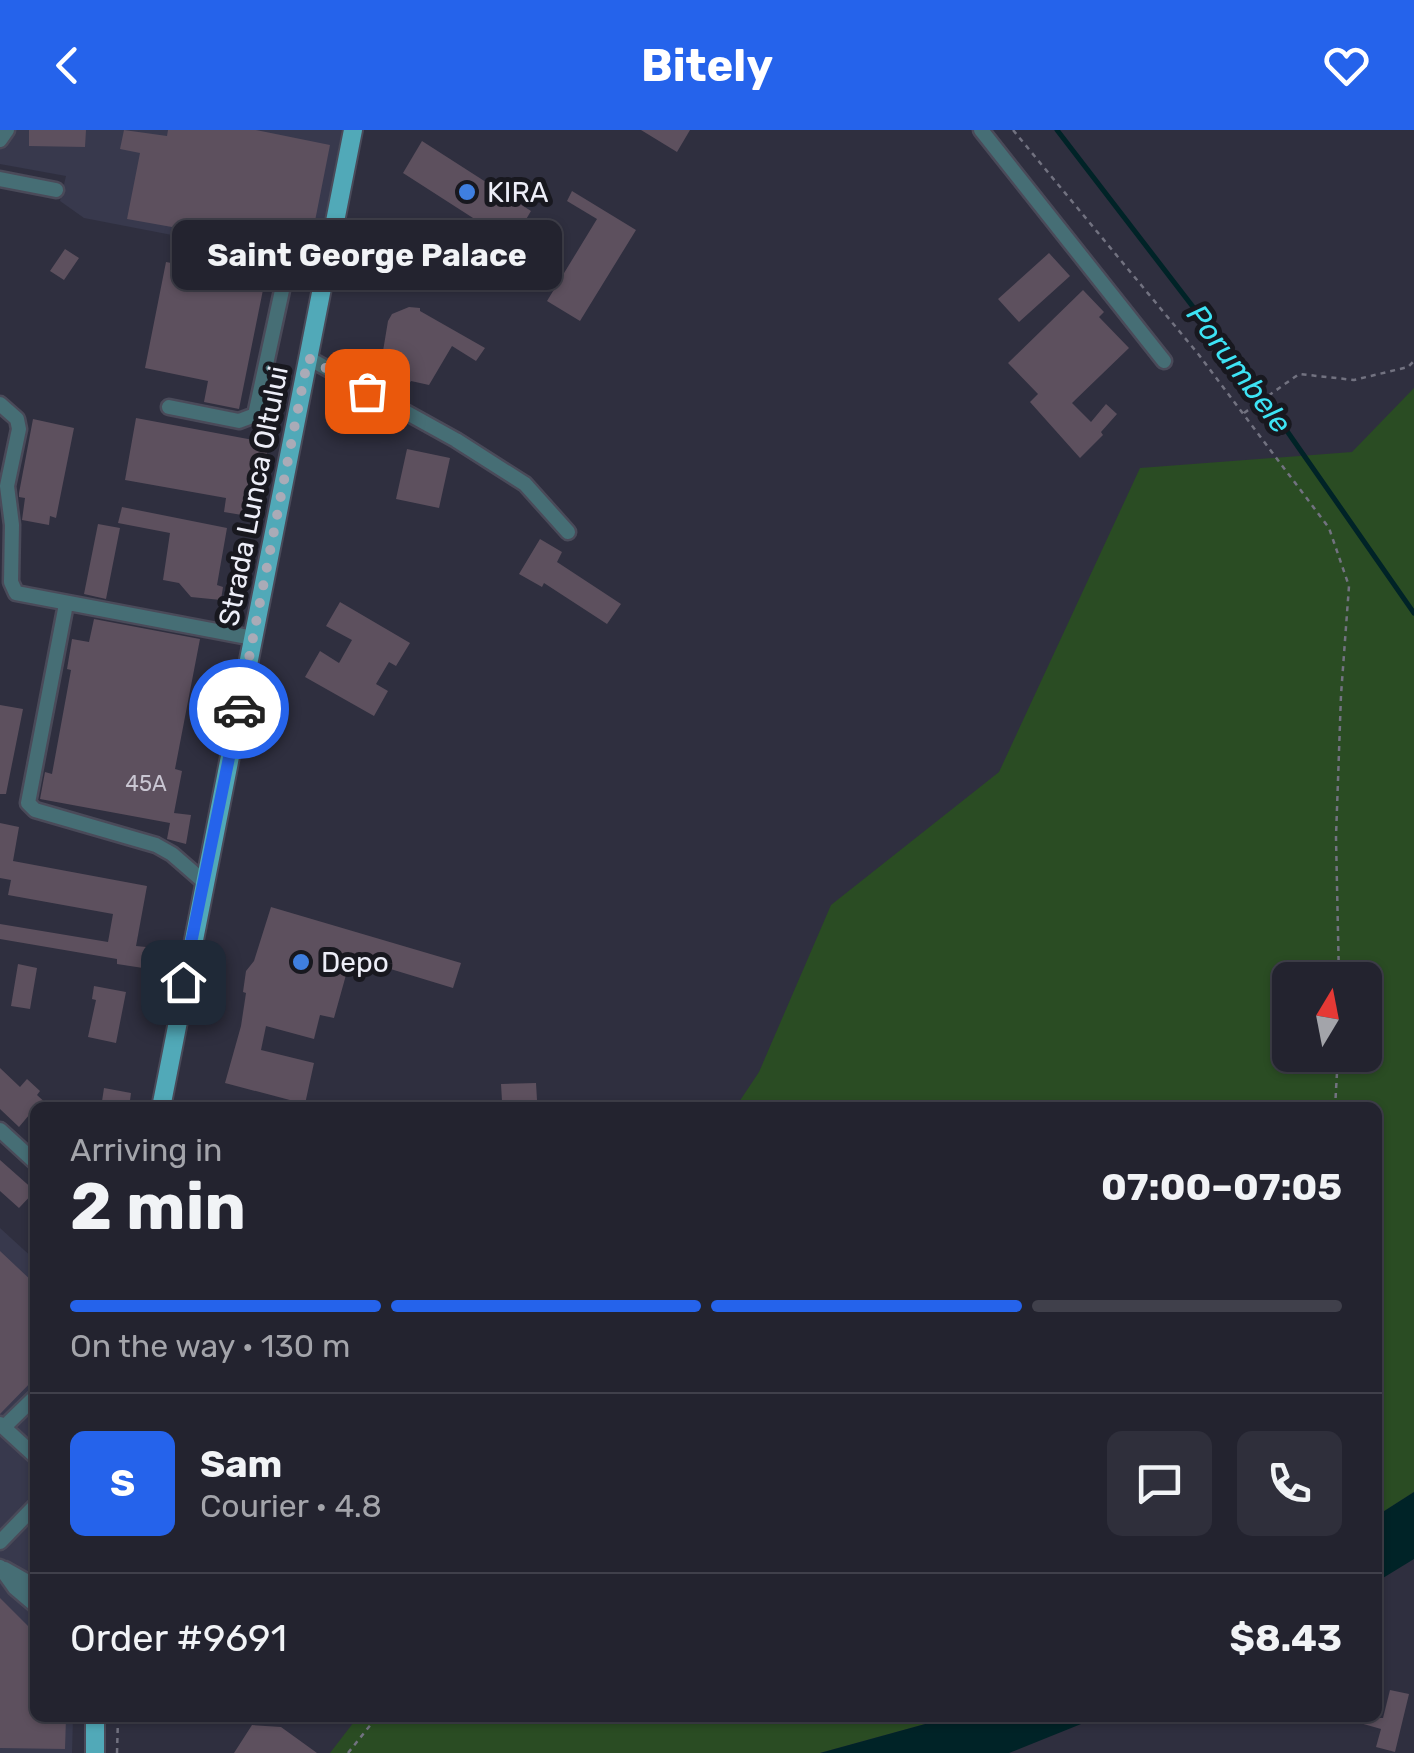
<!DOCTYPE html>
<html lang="en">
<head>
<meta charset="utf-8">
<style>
	:root { --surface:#23232f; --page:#2f2f3b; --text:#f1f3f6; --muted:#a3a4aa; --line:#40404b; --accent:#2563eb }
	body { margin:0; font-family:Rubik,sans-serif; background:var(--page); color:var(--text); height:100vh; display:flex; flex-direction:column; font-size:38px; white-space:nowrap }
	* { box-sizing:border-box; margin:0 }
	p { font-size:32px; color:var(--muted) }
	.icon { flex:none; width:55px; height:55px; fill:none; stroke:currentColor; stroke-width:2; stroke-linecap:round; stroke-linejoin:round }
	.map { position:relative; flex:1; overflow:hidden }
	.drawer { position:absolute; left:30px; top:972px; width:1352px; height:620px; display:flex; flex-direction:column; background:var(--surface); border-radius:15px; box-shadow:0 2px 8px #0004,0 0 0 2px var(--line) }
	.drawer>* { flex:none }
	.needle { width:65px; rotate:10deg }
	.buttons { position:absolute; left:1272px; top:832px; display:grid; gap:20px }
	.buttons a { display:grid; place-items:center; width:110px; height:110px; border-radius:15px; background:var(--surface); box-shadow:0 2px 8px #0004,0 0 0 2px var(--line); font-size:50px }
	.pin { position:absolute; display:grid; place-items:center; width:85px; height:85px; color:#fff; margin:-42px; border-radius:20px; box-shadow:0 5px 15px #0006 }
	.courier { position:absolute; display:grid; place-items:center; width:100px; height:100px; margin:-50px; border:8px solid #2563eb; border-radius:50%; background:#fff; color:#222; box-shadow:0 2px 12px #0007 }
	.bubble { position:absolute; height:70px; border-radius:15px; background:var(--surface); box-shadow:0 2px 8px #0004,0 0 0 2px var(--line); font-size:32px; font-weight:700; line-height:70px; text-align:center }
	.overview em { font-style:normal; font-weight:700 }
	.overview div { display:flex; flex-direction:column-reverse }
	.overview { display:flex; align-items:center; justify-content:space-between; height:170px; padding:0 40px }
	h1 { font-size:65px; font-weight:700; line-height:75px }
	.bar { display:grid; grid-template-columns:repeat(4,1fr); gap:15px 10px; align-content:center; height:120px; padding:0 40px }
	.bar i { height:12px; border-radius:8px; background:var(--line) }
	.bar .current { background:var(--accent) }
	.bar p { grid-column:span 4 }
	.line { display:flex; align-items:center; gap:25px; padding:0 40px; border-top:2px solid var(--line) }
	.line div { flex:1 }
	.round { display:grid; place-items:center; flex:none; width:105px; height:105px; border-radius:15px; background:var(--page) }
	header { display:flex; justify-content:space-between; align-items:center; height:130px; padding:0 40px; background:var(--accent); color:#fff; font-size:45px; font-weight:700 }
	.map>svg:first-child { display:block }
</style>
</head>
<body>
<header><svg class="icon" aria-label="back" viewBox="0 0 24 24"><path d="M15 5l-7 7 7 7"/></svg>Bitely<svg class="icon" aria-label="heart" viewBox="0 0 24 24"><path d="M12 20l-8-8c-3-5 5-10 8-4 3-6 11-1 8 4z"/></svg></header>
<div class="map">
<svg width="1414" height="1623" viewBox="0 0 1414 1623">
	<rect width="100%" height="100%" fill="#2f2f3f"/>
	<path fill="#38394d" d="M 0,0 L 342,0 L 317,133 L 84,88 L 60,71 L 66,46 L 0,34 Z
		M 0,1098 L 35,1130 L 35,1588 L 73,1588 L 72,1623 L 0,1623 Z"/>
	<path fill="#2a4c23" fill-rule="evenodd" d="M 1414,258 L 1414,1362 L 1378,1385 L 1378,978 L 735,978 L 759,942 L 831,775 L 999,642 L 1140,338 L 1352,322 ZM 1290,850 L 1365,850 L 1365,925 L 1290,925 Z
		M 357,1588 L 947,1588 L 820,1623 L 330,1623 Z"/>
	<path fill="#002327" d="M 1414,1362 L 1414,1429 L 1378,1451 L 1378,1385 Z
		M 947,1588 L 1096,1588 L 1009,1623 L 820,1623 Z"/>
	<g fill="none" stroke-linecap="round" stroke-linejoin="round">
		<path stroke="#002327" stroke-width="5" d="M 1057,0 L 1273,281 L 1414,483"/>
	</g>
	<path fill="#5d505e" d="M 29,0 L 86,0 L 85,17 L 29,16 Z
		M 124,0 L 167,6 L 168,0 L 256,0 L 330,15 L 315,91 L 301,88 L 295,119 L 127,89 L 140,23 L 120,19 Z
		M 641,0 L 690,0 L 677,22 Z
		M 422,11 L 531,81 L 512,113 L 403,43 Z
		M 572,61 L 636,100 L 580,191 L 547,171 L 597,89 L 567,71 Z
		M 65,119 L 79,128 L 64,150 L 50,141 Z
		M 1049,123 L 1070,146 L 1019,192 L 998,169 Z
		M 248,131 L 268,135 L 239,279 L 204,272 L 208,251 L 145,238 L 166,132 L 244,147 Z
		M 1083,160 L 1104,182 L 1099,187 L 1129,218 L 1072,273 L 1091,292 L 1106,274 L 1117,284 L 1101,302 L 1103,305 L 1080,328 L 1030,272 L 1038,264 L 1008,233 Z
		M 409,177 L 420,178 L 420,181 L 485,218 L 476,231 L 452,216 L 429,255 L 411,251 L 404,261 L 379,245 L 388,191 L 392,184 Z
		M 136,288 L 269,313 L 254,387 L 224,382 L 226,368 L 125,350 Z
		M 33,289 L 74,298 L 56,388 L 50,386 L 49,395 L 22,390 L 25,368 L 19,367 L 19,363 Z
		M 407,319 L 450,328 L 439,378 L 396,369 Z
		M 122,377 L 227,398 L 217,455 L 223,457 L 221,470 L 191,467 L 179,453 L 163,450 L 170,403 L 118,393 Z
		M 98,394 L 120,398 L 106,469 L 84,464 Z
		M 540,409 L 562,422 L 557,432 L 621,474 L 607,494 L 544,453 L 542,457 L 519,444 Z
		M 340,472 L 410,513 L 396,536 L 389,532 L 376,554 L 388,561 L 374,586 L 305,547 L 320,521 L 339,533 L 352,510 L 326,496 Z
		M 94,489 L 200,509 L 175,639 L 182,641 L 174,683 L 191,685 L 186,714 L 167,709 L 170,693 L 40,669 L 45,642 L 52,644 L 71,540 L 67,539 L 72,509 L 89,512 Z
		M 0,575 L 23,579 L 6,664 L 0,664 Z
		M 0,693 L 19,697 L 13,731 L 147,756 L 136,816 L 146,817 L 143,838 L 117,834 L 117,829 L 0,809 L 0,794 L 108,812 L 113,784 L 8,765 L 11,750 L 0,748 Z
		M 271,777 L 461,833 L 453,858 L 351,827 L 334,888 L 320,885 L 314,909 L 266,896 L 261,920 L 314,933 L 305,974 L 225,953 L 241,896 L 246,863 L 243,862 L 246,841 L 254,831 Z
		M 18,834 L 37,838 L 30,879 L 11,876 Z
		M 94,856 L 126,862 L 116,913 L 88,907 L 96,870 L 92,869 Z
		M 0,938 L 20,957 L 27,949 L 40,961 L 37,965 L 51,978 L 35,978 L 19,997 L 0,979 Z
		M 536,953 L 537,970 L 502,971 L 501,954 Z
		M 104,958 L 131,963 L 129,978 L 101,978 Z
		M 0,1030 L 35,1061 L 19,1078 L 0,1061 Z
		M 0,1121 L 35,1154 L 35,1248 L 0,1284 Z
		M 0,1468 L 35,1503 L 35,1588 L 66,1588 L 65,1619 L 0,1618 Z
		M 1390,1560 L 1409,1564 L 1395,1622 L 1376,1617 L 1381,1599 L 1353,1591 L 1354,1588 L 1383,1588 Z
		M 252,1595 L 281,1597 L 317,1623 L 234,1623 Z"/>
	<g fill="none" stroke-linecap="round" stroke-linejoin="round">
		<defs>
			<path id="minor" d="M 981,0 L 1164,231
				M 0,10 L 7,0
				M 0,49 L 56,60
				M 191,109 L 325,136
				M 308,228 L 456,310 L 525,354 L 568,402
				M 0,274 L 17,289 L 19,299 L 7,356 L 12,395 L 11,452 L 16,463 L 253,508
				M 169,277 L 239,291 L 255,285 L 289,128
				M 66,474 L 28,673 L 35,680 L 156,715 L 172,724 L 203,751
				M 0,1000 L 35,1032
				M 0,1294 L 35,1326
				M 4,1297 L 35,1267
				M 0,1412 L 35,1376
				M 0,1437 L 15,1458 L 35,1475
				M 5,1439 L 35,1456"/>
			<path id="major" d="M 161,978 L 353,0
				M 95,1623 L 95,1588"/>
		</defs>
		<use href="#minor" stroke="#4a4a59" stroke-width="19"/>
		<use href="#major" stroke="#4a4a59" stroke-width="22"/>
		<path stroke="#727280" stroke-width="2.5" stroke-dasharray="5 5" stroke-linecap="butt" d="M 1013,0 L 1199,225 L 1329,398 L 1349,456 L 1341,565 L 1336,707 L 1339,850
			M 1244,283 L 1299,244 L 1354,250 L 1408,237 L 1414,231
			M 1335,978 L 1338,925
			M 117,1623 L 118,1588
			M 348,1623 L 376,1588"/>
		<use href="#minor" stroke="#466e75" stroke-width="14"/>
		<use href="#major" stroke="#51a9b8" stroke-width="18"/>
	</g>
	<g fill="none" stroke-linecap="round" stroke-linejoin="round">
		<path stroke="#aaabb7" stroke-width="10" stroke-dasharray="0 18" d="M 239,579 L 308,228 L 367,261"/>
		<path stroke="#2563eb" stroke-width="12" d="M 183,852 L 239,579"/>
	</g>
	<g fill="#3f7fe0" stroke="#18181f" stroke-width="4">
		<circle cx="467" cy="62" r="10"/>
		<circle cx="301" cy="832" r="10"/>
	</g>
	<g text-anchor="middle" stroke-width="10" stroke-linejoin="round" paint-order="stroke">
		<g font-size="22" fill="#c9c6d2">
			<text x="146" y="661">45A</text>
		</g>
		<g font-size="28" fill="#edeef8" stroke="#18181f" text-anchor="start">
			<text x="487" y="72">KIRA</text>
			<text x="321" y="842">Depo</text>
		</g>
		<g font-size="28" fill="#edeef8" stroke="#18181f">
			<text transform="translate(253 366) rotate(-79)" y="10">Strada Lunca Oltului</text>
		</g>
		<g font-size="30" font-style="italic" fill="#3de3f4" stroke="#18181f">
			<text transform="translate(1239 239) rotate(53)" y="10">Porumbele</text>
		</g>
	</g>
</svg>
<div class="buttons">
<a><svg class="needle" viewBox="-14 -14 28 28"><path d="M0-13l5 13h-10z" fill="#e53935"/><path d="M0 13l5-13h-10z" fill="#a3a4aa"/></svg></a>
</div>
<div class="pin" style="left:367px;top:261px;background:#ea580c"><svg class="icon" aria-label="bag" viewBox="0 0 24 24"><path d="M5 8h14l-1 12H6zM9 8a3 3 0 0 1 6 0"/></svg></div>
<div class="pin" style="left:183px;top:852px;background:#1f2937"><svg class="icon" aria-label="home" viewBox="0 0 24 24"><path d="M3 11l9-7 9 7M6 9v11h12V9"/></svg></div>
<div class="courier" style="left:239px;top:579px"><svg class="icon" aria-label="car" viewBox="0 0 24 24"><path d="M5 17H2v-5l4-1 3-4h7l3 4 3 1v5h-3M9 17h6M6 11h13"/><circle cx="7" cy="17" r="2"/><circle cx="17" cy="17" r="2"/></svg></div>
<div class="bubble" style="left:172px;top:90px;width:390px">Saint George Palace</div>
<section class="drawer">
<div class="overview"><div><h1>2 min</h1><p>Arriving in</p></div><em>07:00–07:05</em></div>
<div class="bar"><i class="current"></i><i class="current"></i><i class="current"></i><i></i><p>On the way · 130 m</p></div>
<div class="line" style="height:180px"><b class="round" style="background:var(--accent);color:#fff">S</b><div><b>Sam</b><p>Courier · 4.8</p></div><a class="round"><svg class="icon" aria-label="chat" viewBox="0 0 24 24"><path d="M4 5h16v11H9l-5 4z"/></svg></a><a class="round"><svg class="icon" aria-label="phone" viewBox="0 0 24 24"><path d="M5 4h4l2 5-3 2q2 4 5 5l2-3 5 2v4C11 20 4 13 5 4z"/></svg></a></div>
<div class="line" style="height:130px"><div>Order #9691</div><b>$8.43</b></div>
</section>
</div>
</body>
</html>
